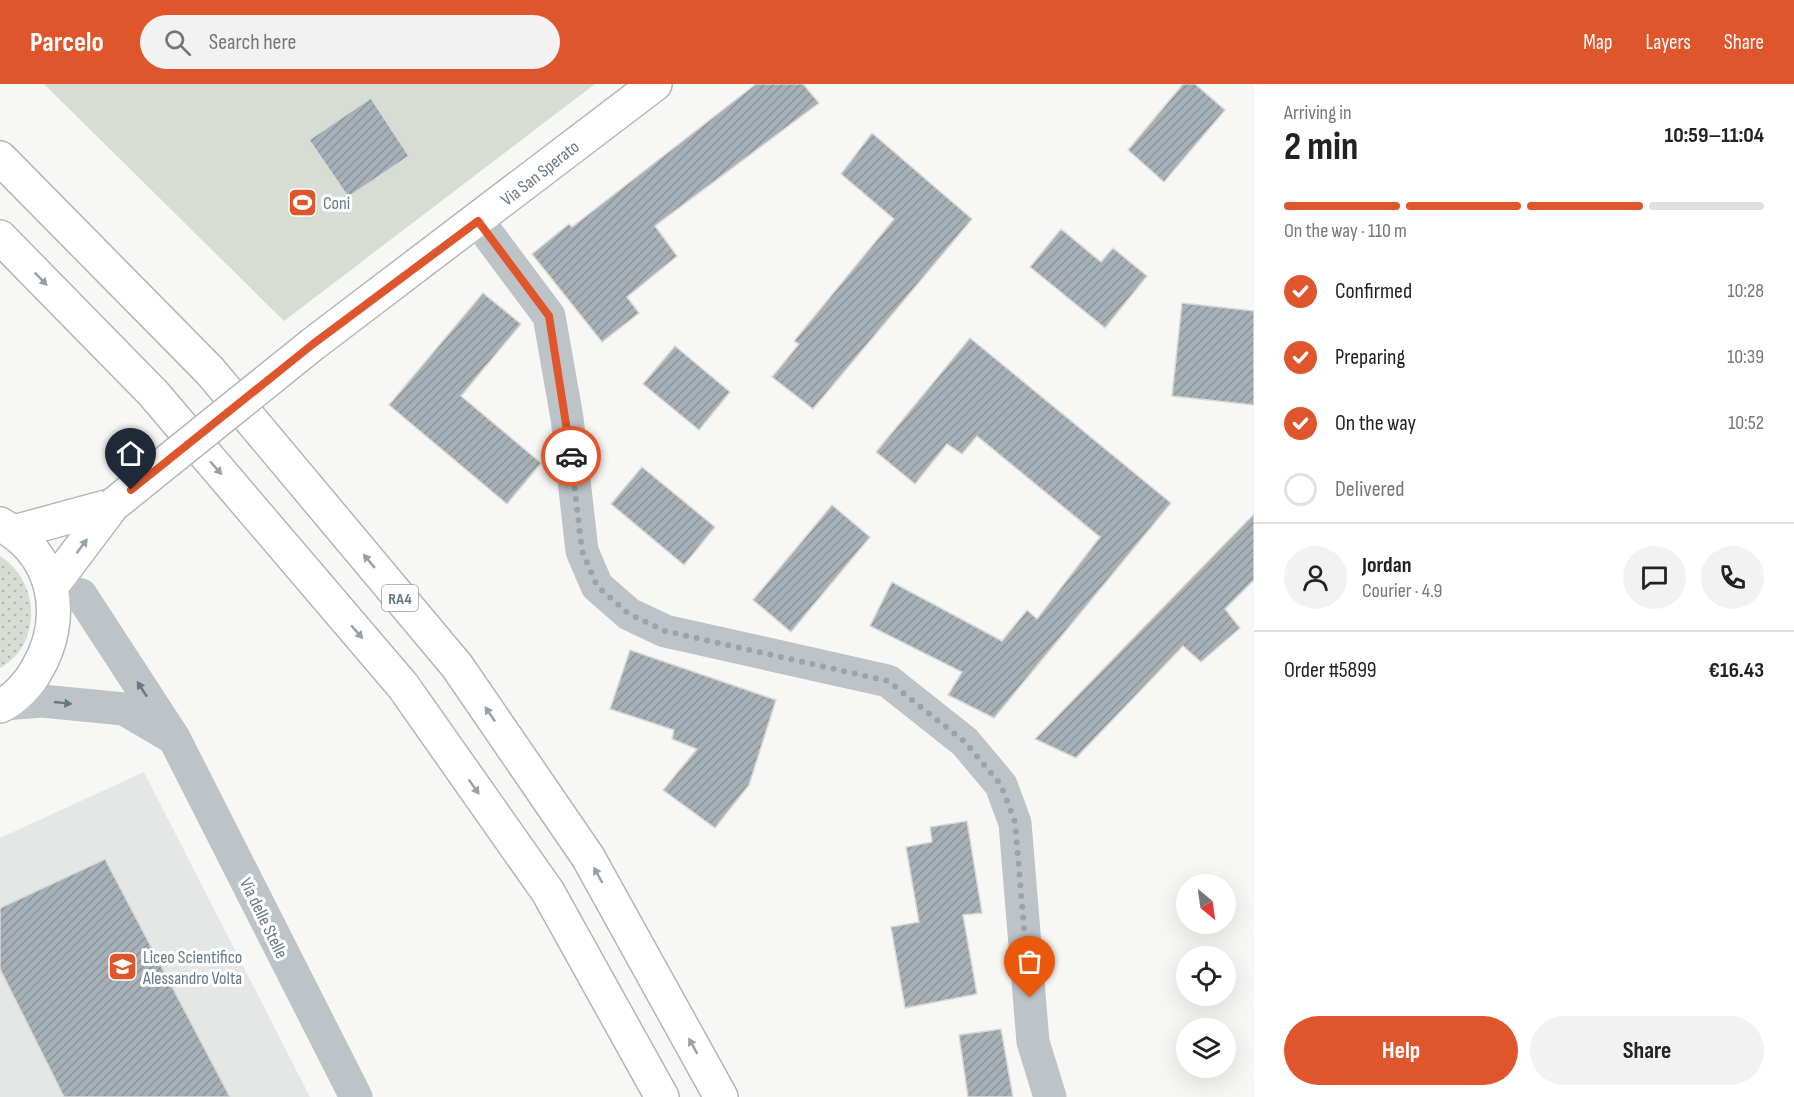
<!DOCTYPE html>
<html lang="en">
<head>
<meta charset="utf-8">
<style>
	:root { --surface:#fff; --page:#f2f2f2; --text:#222; --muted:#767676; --line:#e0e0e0; --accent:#e0562c }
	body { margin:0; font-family:"Sofia Sans Condensed",sans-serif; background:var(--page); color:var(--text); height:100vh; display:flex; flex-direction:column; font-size:22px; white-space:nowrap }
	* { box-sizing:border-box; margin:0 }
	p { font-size:20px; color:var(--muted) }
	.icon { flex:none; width:33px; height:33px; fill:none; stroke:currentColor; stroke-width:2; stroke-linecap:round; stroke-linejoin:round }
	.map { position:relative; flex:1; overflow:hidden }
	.sheet { display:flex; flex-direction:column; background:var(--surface); width:540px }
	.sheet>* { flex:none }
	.needle { width:39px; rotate:151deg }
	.controls { position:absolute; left:1176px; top:790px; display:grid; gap:12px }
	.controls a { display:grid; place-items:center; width:60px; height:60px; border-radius:50%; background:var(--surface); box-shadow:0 6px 24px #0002; font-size:30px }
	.pin { position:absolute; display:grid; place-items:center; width:51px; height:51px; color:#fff; margin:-62px -26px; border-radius:50% 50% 50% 0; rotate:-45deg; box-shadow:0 0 6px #0007 }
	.pin .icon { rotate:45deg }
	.courier { position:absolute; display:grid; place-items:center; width:60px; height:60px; margin:-30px; border:4px solid #e0562c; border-radius:50%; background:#fff; color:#222; box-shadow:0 2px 8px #0007 }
	.summary em { font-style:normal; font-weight:700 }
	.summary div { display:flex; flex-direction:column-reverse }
	.summary { display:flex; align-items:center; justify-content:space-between; height:102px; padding:0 30px }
	h1 { font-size:39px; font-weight:700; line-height:45px }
	.bar { display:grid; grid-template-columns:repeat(4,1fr); gap:9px 6px; align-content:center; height:72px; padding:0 30px }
	.bar i { height:8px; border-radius:4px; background:var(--line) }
	.bar .on { background:var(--accent) }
	.bar p { grid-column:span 4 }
	.line { display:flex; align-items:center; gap:15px; padding:0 30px; border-top:2px solid var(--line) }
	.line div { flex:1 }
	.round { display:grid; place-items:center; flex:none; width:63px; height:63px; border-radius:32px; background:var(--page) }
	ol { padding:0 30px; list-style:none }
	li { display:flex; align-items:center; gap:18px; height:66px }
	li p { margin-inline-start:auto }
	li .icon { padding:6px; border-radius:50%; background:var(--accent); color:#fff; stroke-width:4 }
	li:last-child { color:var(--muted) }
	li i { width:33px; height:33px; border:3px solid var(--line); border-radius:50% }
	.primary-button { display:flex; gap:12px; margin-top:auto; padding:12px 30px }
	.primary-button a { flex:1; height:69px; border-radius:36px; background:var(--accent); color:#fff; font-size:24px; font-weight:700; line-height:69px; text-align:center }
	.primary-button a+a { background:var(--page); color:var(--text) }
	header { display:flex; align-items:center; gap:36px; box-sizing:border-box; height:84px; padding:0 30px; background:var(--accent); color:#fff }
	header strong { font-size:28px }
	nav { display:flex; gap:33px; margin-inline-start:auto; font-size:21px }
	.search { width:420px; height:54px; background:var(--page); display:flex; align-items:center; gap:15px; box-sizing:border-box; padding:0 21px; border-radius:33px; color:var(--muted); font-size:22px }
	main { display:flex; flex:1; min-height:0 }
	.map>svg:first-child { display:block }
</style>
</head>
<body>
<header>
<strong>Parcelo</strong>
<div class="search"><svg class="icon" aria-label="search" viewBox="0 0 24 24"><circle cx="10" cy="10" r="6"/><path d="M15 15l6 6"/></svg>Search here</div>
<nav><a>Map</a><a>Layers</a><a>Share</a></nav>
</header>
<main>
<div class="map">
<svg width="1254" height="1013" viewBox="0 0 1254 1013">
	<defs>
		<pattern id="grass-dots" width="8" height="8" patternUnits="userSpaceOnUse" patternTransform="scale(1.5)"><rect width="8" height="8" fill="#d7dcd4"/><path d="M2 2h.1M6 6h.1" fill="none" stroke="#b2b7b2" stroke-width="1.8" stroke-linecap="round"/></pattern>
		<pattern id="building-hatch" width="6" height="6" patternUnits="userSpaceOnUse" patternTransform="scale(1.5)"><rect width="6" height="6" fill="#a7b0b6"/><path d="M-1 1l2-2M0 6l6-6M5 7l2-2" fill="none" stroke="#8c949a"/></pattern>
	</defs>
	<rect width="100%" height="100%" fill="#f7f7f5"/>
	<path fill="#e5e6e6" d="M 144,688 L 310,1013 L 0,1013 L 0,754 Z"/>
	<path fill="url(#grass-dots)" d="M 0,472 C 40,497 43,560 0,584 Z"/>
	<path fill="#d7dcd4" d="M 44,0 L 595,0 L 284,237 Z"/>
	<path fill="url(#building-hatch)" stroke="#d9d9d7" stroke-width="1.5" d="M 756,0 L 803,0 L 819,19 L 655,142 L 677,172 L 627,213 L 639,229 L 602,258 L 532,170 L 569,140 L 572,143 Z
		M 1183,0 L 1195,0 L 1225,26 L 1164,98 L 1128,66 Z
		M 371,14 L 409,72 L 348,113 L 309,56 Z
		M 872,49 L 972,135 L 813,325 L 772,293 L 799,260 L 794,257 L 894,135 L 841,90 Z
		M 1061,145 L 1101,178 L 1113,164 L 1147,192 L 1105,244 L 1030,183 Z
		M 483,209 L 521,240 L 461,312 L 541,379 L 507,420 L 389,321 Z
		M 1182,219 L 1254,227 L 1254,321 L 1172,312 Z
		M 970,254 L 1171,419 L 994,634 L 948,611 L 962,588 L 870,542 L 892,498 L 1002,557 L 1027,526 L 1037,535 L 1100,453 L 977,352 L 962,370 L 947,360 L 915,400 L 876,368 Z
		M 675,262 L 730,308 L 699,346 L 643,300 Z
		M 642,383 L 715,443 L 684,481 L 611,420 Z
		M 832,421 L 870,453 L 791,548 L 753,516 Z
		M 1254,430 L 1254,496 L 1225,525 L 1240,544 L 1201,578 L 1183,562 L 1076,674 L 1035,655 Z
		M 630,566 L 776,616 L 749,701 L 715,744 L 663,706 L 697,665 L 672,655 L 674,646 L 610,625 Z
		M 967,737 L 982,829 L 963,831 L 977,910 L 905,924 L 891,843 L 919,838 L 906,763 L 932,758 L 930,743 Z
		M 105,775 L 230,1013 L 64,1013 L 0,885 L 0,824 Z
		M 1001,945 L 1013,1013 L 968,1013 L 959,951 Z"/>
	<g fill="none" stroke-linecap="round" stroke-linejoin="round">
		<defs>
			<path id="secondary" d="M 313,260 L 655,0
				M 0,440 C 56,470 68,534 36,587 C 29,600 14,616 0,622
				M 14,448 L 113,421
				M 51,503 L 113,421"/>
			<path id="motorway" d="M 0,74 L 210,287 L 457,582 L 588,773 L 721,1013
				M 0,153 L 153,309 L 403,602 L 548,808 L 662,1013"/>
		</defs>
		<use href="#secondary" stroke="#b1b7bb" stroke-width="36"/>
		<use href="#motorway" stroke="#b2b6ba" stroke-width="36"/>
		<path stroke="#bec3c7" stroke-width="33" d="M 478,137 L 549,232 L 567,334 L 582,467 L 597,502 L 629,530 L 665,547 L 888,597 L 965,658 L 1001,701 L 1015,739 L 1033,958 L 1050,1013
			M 51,503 L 81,511 L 174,654 L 356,1013
			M 4,620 L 42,617 L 124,625 L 170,652"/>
		<use href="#secondary" stroke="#fff" stroke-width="33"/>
		<use href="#motorway" stroke="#fff" stroke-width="33"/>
		<defs>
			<path id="secondary-bridge" d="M 113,421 L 313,260"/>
		</defs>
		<use href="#secondary-bridge" stroke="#b1b7bb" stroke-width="36" stroke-linecap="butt"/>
		<use href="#secondary-bridge" stroke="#fff" stroke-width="33"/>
	</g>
	<defs><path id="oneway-solid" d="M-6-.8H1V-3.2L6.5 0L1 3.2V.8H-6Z" transform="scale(1.5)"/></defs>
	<g fill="#95a0aa">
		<use href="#oneway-solid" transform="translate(41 195) rotate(46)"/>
		<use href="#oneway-solid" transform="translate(216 384) rotate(49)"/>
		<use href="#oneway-solid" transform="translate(82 462) rotate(-53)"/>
		<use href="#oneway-solid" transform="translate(369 477) rotate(-130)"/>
		<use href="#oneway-solid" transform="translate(357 548) rotate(49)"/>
		<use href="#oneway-solid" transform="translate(490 630) rotate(-124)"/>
		<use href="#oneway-solid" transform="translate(474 703) rotate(55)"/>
		<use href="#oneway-solid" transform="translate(598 791) rotate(-119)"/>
		<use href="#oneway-solid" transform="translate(693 962) rotate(-119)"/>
	</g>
	<g fill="#677885">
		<use href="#oneway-solid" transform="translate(142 605) rotate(-123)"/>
		<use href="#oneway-solid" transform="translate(63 619) rotate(6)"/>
	</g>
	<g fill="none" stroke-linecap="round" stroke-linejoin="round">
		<path stroke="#99a4ac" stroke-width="6" stroke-dasharray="0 10.8" d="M 571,372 L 582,467 L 597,502 L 629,530 L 665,547 L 888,597 L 965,658 L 1001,701 L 1015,738 L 1030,914"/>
		<path stroke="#e0562c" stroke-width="8" d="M 131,406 L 313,260 L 478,137 L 549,232 L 571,372"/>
	</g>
	<defs>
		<symbol id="stadium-square" viewBox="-11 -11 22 22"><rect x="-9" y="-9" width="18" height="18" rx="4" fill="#e0562c" stroke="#fff"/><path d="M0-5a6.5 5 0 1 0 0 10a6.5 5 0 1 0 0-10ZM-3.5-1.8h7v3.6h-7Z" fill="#fff"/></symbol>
		<symbol id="university-square" viewBox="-11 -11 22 22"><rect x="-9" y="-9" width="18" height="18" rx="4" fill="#e0562c" stroke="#fff"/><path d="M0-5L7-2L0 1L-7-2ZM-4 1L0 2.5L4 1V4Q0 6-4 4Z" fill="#fff"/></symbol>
	</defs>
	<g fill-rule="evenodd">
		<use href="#stadium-square" x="286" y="102" width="33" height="33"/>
		<use href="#university-square" x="106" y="866" width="33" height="33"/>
	</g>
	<g text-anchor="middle" stroke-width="6" stroke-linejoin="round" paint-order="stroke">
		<rect fill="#fff" stroke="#95a0aa" stroke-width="1.5" x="382" y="501" width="36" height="26" rx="4.5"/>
		<g font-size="16" font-weight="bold" fill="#677885">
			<text x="400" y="520">RA4</text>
		</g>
		<g font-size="18" fill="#677885" stroke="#fff">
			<text transform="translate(540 89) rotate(-38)" y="6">Via San Sperato</text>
			<text transform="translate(264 834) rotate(64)" y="6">Via delle Stelle</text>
		</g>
		<g font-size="18" fill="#677885" stroke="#fff" text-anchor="start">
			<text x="323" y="125">Coni</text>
			<text x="143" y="879">Liceo Scientifico<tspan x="143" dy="21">Alessandro Volta</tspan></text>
		</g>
	</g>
</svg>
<div class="controls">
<a><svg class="needle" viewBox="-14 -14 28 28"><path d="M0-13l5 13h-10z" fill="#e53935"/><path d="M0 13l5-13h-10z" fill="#767676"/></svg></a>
<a><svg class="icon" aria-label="locate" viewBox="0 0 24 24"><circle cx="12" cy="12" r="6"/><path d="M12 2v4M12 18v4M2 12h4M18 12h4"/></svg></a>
<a><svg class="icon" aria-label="layers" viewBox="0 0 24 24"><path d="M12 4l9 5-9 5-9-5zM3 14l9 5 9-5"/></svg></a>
</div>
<div class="pin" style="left:1030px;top:914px;background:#ea580c"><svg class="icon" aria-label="bag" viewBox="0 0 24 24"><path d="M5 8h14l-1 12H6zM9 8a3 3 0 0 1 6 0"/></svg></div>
<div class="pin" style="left:131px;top:406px;background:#1f2937"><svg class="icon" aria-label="home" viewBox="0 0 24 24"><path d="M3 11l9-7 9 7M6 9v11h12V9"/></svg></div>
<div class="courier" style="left:571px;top:372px"><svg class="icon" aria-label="car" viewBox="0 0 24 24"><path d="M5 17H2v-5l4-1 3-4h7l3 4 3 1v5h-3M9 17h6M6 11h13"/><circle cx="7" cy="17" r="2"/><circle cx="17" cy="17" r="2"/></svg></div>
</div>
<section class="sheet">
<div class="summary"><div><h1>2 min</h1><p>Arriving in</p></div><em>10:59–11:04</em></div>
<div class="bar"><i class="on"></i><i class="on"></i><i class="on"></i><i></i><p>On the way · 110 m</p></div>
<ol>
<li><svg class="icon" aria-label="check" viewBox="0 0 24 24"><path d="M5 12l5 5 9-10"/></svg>Confirmed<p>10:28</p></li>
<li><svg class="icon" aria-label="check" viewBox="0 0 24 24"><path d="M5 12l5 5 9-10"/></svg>Preparing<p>10:39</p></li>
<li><svg class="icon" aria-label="check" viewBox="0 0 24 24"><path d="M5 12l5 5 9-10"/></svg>On the way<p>10:52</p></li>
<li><i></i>Delivered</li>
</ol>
<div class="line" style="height:108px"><a class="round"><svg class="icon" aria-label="person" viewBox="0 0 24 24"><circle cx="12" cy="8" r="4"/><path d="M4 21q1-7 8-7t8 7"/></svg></a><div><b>Jordan</b><p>Courier · 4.9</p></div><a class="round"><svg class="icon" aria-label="chat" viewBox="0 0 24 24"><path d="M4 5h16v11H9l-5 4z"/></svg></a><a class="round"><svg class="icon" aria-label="phone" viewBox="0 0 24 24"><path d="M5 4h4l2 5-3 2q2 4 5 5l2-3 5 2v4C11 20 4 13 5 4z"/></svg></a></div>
<div class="line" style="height:78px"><div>Order #5899</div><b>€16.43</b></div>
<div class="primary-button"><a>Help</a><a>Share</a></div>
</section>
</main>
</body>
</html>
